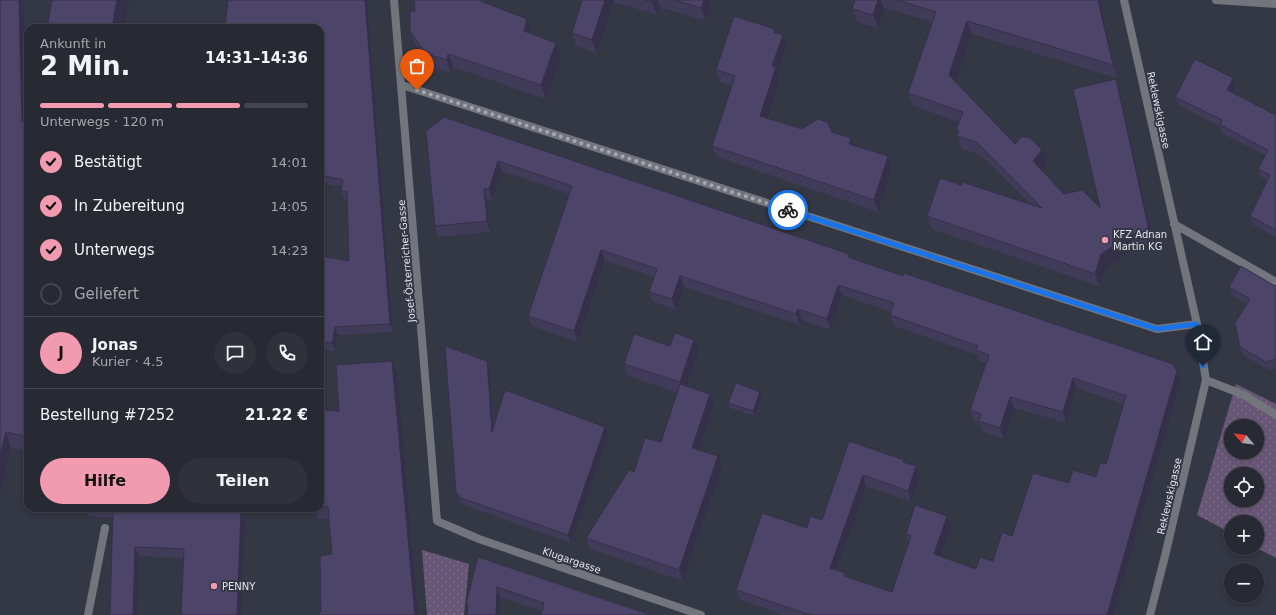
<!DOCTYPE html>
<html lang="de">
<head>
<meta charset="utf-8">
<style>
	:root { --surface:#272933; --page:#2f313b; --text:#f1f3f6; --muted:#a4a6ac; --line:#43454e; --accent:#f29aaf }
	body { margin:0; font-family:"DejaVu Sans",sans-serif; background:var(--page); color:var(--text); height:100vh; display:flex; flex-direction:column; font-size:15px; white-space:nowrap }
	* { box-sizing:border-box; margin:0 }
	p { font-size:13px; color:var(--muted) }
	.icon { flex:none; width:22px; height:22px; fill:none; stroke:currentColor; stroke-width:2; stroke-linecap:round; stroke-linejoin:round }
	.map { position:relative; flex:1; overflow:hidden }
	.details { position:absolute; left:24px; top:24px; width:300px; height:488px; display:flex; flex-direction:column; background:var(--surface); border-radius:12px; box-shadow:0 2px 6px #0003,0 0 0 1px var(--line) }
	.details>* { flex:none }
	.needle { width:26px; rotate:298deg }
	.fabs { position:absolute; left:1224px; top:419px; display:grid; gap:8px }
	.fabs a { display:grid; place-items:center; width:40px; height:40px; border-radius:50%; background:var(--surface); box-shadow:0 2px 6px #0003,0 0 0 1px var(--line); font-size:20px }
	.pin { position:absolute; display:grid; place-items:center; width:34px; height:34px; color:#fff; margin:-41px -17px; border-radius:50% 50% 50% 0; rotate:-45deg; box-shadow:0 0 4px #0007 }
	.pin .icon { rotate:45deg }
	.courier { position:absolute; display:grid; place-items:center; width:40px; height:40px; margin:-20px; border:3px solid #1a73e8; border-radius:50%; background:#fff; color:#222; box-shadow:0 1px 5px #0007 }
	.summary em { font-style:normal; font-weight:700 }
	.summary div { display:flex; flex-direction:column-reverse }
	.summary { display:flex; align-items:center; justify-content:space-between; height:68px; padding:0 16px }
	h1 { font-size:26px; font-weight:700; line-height:30px }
	.bar { display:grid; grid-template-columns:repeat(4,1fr); gap:6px 4px; align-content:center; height:48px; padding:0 16px }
	.bar i { height:5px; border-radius:3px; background:var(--line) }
	.bar .selected { background:var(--accent) }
	.bar p { grid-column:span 4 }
	.line { display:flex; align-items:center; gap:10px; padding:0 16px; border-top:1px solid var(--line) }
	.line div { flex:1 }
	.round { display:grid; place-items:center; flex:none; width:42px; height:42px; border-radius:21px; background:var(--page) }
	ol { padding:0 16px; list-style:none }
	li { display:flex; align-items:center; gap:12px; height:44px }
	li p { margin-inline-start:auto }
	li .icon { padding:4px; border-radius:50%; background:var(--accent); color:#111; stroke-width:4 }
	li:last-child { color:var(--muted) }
	li i { width:22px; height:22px; border:2px solid var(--line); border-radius:50% }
	.action { display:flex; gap:8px; margin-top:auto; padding:8px 16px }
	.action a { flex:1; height:46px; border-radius:24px; background:var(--accent); color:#111; font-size:16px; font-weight:700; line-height:46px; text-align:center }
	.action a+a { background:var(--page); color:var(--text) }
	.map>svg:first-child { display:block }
</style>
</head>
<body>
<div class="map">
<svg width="1276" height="615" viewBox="0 0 1276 615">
	<defs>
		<pattern id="grass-dots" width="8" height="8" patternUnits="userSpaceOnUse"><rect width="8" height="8" fill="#685677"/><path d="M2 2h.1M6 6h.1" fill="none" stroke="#7d6e8b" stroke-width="1.8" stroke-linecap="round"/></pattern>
	</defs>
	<rect width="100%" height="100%" fill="#343744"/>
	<path fill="url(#grass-dots)" fill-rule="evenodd" d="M 1236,384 L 1276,404 L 1276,558 L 1257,548 L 1257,522 L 1231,522 L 1231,533 L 1197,515 ZM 1231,426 L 1257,426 L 1257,452 L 1231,452 ZM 1231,474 L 1257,474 L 1257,500 L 1231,500 Z
		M 422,550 L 469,564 L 464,615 L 427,615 Z"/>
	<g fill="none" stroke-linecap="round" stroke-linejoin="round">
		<path stroke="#72767c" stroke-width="8" d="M 1216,0 L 1276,4
			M 88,615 L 105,528"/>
		<path stroke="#72767c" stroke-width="8" d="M 394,0 L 437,521 L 479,539 L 701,615
			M 1124,0 L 1197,324 L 1206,380 L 1165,556 L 1150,615
			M 402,85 L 1157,329 L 1197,324
			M 1174,224 L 1276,282
			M 1206,380 L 1244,395 L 1276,415"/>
	</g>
	<path fill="#413b5a" d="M 228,0 L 367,0 L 393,332 L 338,335 L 335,351 L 320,349 L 320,263 L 349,261 L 347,200 L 344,199 L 341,191 L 342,187 L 323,183 L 320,175 L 320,28 Z
		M 414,0 L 483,0 L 483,2 L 527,19 L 532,33 L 532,34 L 556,43 L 561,57 L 546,99 L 453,67 L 451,74 L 431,67 L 415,44 L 410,31 L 415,11 Z
		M 582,0 L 709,0 L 711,6 L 706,21 L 660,7 L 657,15 L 614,2 L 597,53 L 576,46 L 572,33 Z
		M 855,0 L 1100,0 L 1117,78 L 972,34 L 955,82 L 1015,144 L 1047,163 L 1041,170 L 1064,194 L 1100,208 L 1116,79 L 1120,92 L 1154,244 L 1135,248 L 1106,267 L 1099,286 L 932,229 L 927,216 L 961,185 L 1030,204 L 980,155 L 962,149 L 957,136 L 958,135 L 956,130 L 959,122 L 913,106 L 908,93 L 933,22 L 884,8 L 878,28 L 857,22 L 852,9 Z
		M 775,29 L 776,32 L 783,35 L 787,46 L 778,73 L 780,79 L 767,118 L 802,129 L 832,132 L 851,138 L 853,146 L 888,156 L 892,168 L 878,212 L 717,157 L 712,146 L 732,86 L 720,82 L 716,70 Z
		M 1236,87 L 1233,93 L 1276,115 L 1276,237 L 1253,225 L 1250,216 L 1268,181 L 1261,177 L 1258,169 L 1265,155 L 1223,134 L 1220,127 L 1179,105 L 1175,97 Z
		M 27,121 L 28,121 L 28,452 L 11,448 L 0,494 Z
		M 426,131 L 849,254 L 850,258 L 1181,381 L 1113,615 L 783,615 L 740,600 L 736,590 L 807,528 L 822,520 L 849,441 L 904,460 L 905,463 L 916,466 L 920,477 L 911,502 L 866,486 L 836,570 L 845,573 L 846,577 L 892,592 L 909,542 L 906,534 L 951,526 L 941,557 L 976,569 L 993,561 L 1012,536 L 1069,483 L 1096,477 L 1106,464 L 1123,404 L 1076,388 L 1066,423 L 1014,408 L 1004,439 L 983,432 L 979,422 L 974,421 L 970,410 L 986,363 L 980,361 L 978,355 L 894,326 L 890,315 L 891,312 L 842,295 L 831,330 L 802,320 L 800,325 L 684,287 L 676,310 L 653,302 L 649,292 L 654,277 L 605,261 L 578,342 L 532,326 L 528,316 L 569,194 L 502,171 L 492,199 L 487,200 L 490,232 L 438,237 L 435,226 Z
		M 1276,285 L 1276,368 L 1269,370 L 1243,355 L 1240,347 L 1247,304 L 1232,295 L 1229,287 L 1275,286 Z
		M 670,346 L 699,352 L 687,387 L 714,404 L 699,450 L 718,456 L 722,467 L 683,581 L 590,549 L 586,538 L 634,472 L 661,442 L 678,393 L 628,376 L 624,364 Z
		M 490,369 L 494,426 L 608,435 L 571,543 L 464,505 L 459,499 L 456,492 Z
		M 397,374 L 321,611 L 332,554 L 329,519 L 318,519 L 314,508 L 320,508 L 320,410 L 339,411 Z
		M 760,392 L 762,397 L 755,416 L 730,408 L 728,403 Z
		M 85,508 L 212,508 L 212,509 L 241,510 L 245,519 L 183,558 L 139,556 L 113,518 L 88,516 Z
		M 478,557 L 651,615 L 542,611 L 500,597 L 468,609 L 466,604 Z"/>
	<path fill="#35304a" d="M 19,0 L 24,0 L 28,137 L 22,121 Z
		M 117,0 L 129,0 L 124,28 L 112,28 Z
		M 365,0 L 367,0 L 393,332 L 390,324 Z
		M 605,0 L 613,0 L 614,2 L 597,53 L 592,40 Z
		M 653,0 L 657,0 L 660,7 L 657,15 L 652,2 Z
		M 704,0 L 709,0 L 711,6 L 706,21 L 701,8 Z
		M 878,0 L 881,0 L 884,8 L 878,28 L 873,15 Z
		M 1098,0 L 1100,0 L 1117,78 L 1113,65 Z
		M 527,19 L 532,33 L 528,44 L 524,31 Z
		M 967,21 L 972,34 L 953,88 L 949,75 Z
		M 783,35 L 787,46 L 778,73 L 780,79 L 764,128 L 760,116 L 772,66 Z
		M 556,43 L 561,57 L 546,99 L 541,85 Z
		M 448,54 L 453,67 L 451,74 L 447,60 Z
		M 1233,78 L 1236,87 L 1230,98 L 1227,90 Z
		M 1116,79 L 1120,92 L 1154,244 L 1149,231 Z
		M 851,138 L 855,150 L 849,144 Z
		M 1042,150 L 1047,163 L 1038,174 L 1033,161 Z
		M 888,156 L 892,168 L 878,212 L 874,200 Z
		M 498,161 L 502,171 L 492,199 L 489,189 Z
		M 484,189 L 487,200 L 490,232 L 487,221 Z
		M 1130,235 L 1135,248 L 1106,267 L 1099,286 L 1095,274 L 1101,254 Z
		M 601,250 L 605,261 L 578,342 L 574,331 Z
		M 680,276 L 684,287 L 676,310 L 672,299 Z
		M 838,285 L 842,295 L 831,330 L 827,319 Z
		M 798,309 L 802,320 L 800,325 L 796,314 Z
		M 335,327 L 338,335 L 335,351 L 332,343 Z
		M 694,340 L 699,352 L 684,395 L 680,382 Z
		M 392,361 L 397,374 L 418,615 L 415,615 Z
		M 487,361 L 490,369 L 494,439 L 492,432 Z
		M 1177,371 L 1181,381 L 1113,615 L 1107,615 Z
		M 1073,378 L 1076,388 L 1066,423 L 1063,412 Z
		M 760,392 L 762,397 L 755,416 L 753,411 Z
		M 710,394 L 714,404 L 696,458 L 692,448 Z
		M 1010,397 L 1014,408 L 1004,439 L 1000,428 Z
		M 28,411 L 28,448 L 24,436 Z
		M 605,427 L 608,435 L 571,543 L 568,535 Z
		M 6,432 L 11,448 L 0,494 L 0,455 Z
		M 718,456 L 722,467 L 683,581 L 679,570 Z
		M 916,466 L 920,477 L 911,502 L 908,491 Z
		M 863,475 L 866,486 L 833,579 L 830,568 Z
		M 241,510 L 245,519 L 241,615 L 237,615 Z
		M 947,516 L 951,526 L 938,565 L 934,554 Z
		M 135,547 L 139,556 L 137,615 L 133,615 Z
		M 497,587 L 500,597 L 500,615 L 496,615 Z"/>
	<path fill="#4c4569" stroke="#35304a" d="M 0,0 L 19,0 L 22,121 L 28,121 L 28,411 L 24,436 L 6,432 L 0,455 Z
		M 52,0 L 117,0 L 112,28 L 47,28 Z
		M 228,0 L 365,0 L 390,324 L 335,327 L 332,343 L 320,341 L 320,263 L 321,256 L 349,261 L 347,192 L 341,191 L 343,180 L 320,175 L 320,28 L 225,28 Z
		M 414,0 L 480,0 L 480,1 L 527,19 L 524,31 L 556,43 L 541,85 L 448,54 L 447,60 L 426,54 L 410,31 L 410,11 L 415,11 Z
		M 582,0 L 605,0 L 592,40 L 572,33 Z
		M 645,0 L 653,0 L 652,2 Z
		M 675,0 L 704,0 L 701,8 Z
		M 855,0 L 878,0 L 873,15 L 852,9 Z
		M 897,0 L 1098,0 L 1113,65 L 967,21 L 949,75 L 1015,144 L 1021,137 L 1029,137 L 1042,150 L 1033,161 L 1064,194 L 1082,190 L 1100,208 L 1073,89 L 1116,79 L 1149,231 L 1130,235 L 1101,254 L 1095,274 L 927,216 L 940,178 L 961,185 L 962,182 L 1042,208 L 976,142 L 957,136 L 959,131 L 956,130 L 963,112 L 908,93 L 936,12 Z
		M 734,16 L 775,29 L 774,32 L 783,35 L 772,66 L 776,67 L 760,116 L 802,129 L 818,119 L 827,122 L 832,132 L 851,138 L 849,144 L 888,156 L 874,200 L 712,146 L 735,76 L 716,70 Z
		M 195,25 L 217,28 L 194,28 Z
		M 1195,59 L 1233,78 L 1227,90 L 1276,115 L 1276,230 L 1250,216 L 1270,175 L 1258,169 L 1268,150 L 1220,125 L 1222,120 L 1175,97 Z
		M 444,117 L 849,254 L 848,257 L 903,276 L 904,273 L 1173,364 L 1177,371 L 1107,615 L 811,615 L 736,590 L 762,513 L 807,528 L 810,516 L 822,520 L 849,441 L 904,460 L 903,462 L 916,466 L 908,491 L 863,475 L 830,568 L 845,573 L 844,576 L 892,592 L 911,536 L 906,534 L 915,505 L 947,516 L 934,554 L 976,569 L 980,557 L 993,561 L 1002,532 L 1012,536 L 1033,473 L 1069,483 L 1073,470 L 1096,477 L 1100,463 L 1106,464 L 1126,396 L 1073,378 L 1063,412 L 1010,397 L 1000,428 L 979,421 L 981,414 L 970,410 L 989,355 L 976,350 L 978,346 L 890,315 L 894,303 L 838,285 L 827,319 L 798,309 L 796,314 L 680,276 L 672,299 L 649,292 L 657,269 L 601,250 L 574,331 L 528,316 L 572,186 L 498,161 L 489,189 L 484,189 L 487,221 L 435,226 L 426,131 Z
		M 1241,266 L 1275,286 L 1276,285 L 1276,359 L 1266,362 L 1240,347 L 1235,323 L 1250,299 L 1229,287 Z
		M 675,333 L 694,340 L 680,382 L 624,364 L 634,334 L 670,346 Z
		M 445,346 L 487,361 L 492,432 L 505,390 L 605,427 L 568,535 L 461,498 L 456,492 Z
		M 392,361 L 415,615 L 319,615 L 319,611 L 321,611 L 320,556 L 332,554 L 328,507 L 320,507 L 320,410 L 339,411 L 336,365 Z
		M 736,383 L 760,392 L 753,411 L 728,403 Z
		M 680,384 L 710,394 L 692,448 L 718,456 L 679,570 L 586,538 L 629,470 L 634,472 L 645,438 L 661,442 Z
		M 96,508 L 208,508 L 208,509 L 241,510 L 237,615 L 181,615 L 184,549 L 135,547 L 133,615 L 110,615 L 113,509 Z
		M 478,557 L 651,615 L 541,615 L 544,603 L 497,587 L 496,615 L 467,615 L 468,605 L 466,604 Z"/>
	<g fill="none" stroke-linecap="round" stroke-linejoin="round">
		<path stroke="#a6a8b2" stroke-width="4" stroke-dasharray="0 7.2" d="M 417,90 L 788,210"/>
		<path stroke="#1a73e8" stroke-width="5" d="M 788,210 L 1157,329 L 1196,324 L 1203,366"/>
	</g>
	<g fill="#f29aaf" stroke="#343744" stroke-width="1.5">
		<circle cx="1105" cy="240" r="4"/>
		<circle cx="214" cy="586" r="4"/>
	</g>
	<g text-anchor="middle" stroke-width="4" stroke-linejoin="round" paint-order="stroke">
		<g font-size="10" fill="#e3e5ed" stroke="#343744">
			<text transform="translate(1159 110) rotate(78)" y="4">Reklewskigasse</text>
			<text transform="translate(406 261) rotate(-95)" y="4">Josef-Österreicher-Gasse</text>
			<text transform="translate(1169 496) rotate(-77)" y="4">Reklewskigasse</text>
			<text transform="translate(572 560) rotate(19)" y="4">Klugargasse</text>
		</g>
		<g font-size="10" fill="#e3e5ed" stroke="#343744" text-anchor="start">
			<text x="1113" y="238">KFZ Adnan<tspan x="1113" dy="12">Martin KG</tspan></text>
			<text x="222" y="590">PENNY</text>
		</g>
	</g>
</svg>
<div class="fabs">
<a><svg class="needle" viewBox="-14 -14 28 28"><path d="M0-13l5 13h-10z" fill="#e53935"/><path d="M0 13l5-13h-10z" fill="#a4a6ac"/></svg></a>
<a><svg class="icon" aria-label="locate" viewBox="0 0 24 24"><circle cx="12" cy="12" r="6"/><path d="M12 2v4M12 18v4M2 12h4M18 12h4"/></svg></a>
<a>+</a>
<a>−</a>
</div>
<div class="pin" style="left:417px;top:90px;background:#ea580c"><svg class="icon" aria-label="bag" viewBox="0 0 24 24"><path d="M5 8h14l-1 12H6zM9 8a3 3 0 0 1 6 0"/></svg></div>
<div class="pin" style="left:1203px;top:366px;background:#1f2937"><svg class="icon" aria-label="home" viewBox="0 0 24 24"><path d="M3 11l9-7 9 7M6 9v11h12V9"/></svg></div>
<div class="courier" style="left:788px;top:210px"><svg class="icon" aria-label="bike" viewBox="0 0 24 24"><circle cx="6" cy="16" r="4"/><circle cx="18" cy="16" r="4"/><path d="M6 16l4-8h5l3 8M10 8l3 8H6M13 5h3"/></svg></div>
<section class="details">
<div class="summary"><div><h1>2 Min.</h1><p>Ankunft in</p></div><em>14:31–14:36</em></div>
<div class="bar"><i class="selected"></i><i class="selected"></i><i class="selected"></i><i></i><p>Unterwegs · 120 m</p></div>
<ol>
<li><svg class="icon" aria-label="check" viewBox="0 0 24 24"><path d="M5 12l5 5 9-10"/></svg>Bestätigt<p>14:01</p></li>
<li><svg class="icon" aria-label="check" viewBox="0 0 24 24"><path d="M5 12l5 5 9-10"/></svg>In Zubereitung<p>14:05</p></li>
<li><svg class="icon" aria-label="check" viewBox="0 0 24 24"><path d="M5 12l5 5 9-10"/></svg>Unterwegs<p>14:23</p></li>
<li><i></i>Geliefert</li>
</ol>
<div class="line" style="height:72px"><b class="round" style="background:var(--accent);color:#111">J</b><div><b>Jonas</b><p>Kurier · 4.5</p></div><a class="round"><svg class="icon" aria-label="chat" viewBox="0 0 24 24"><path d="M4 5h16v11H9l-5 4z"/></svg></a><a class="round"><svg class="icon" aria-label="phone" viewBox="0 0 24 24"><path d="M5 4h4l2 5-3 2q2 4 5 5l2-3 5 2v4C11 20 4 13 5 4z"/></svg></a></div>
<div class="line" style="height:52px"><div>Bestellung #7252</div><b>21.22 €</b></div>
<div class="action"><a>Hilfe</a><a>Teilen</a></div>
</section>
</div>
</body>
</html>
